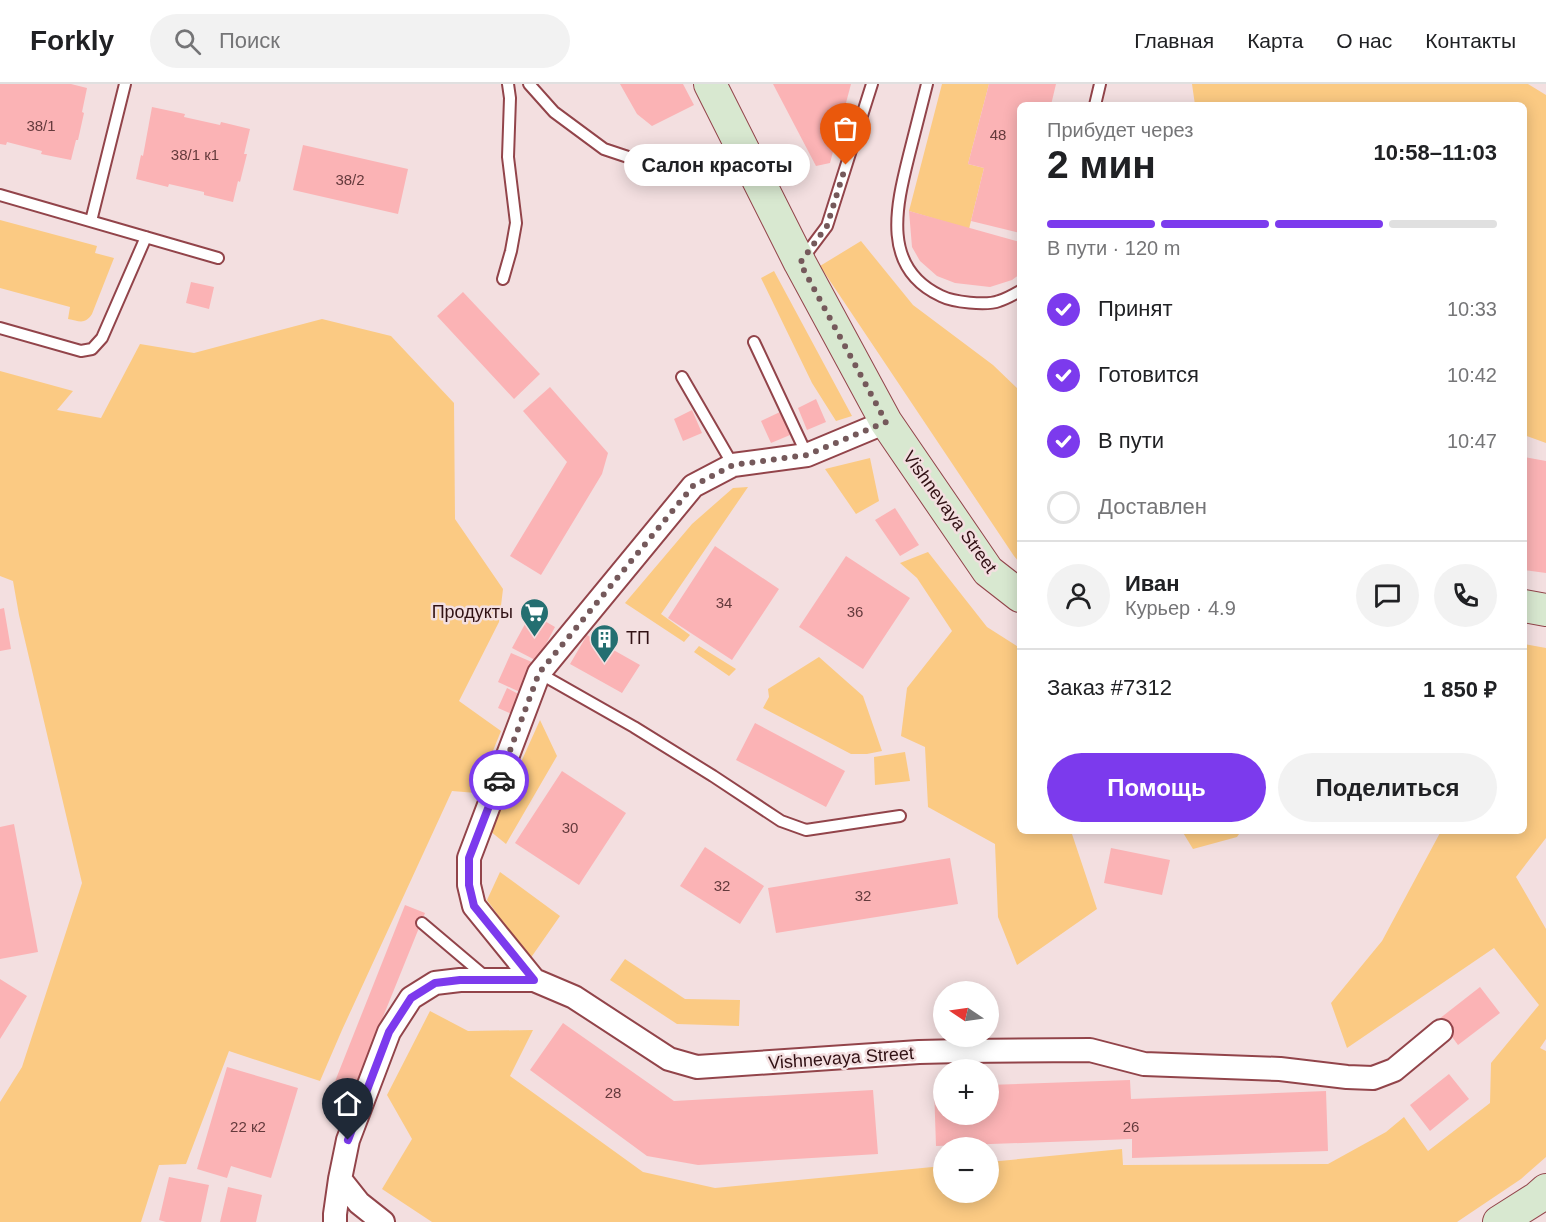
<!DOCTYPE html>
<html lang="ru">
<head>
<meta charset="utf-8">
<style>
	:root { --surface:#fff; --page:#f2f2f2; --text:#202124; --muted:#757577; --line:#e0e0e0; --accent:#7c3aed }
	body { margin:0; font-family:Helvetica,sans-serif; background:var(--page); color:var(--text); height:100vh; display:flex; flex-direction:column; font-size:22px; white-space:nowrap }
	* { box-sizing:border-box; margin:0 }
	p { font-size:20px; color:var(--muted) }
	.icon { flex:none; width:33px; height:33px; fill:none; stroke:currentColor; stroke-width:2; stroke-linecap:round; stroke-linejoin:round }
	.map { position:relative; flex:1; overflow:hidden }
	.drawer { position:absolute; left:1017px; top:18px; width:510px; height:732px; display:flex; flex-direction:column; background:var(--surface); border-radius:9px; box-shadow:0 3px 15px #0003 }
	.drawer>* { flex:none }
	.needle { width:39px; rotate:283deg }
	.controls { position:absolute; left:933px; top:897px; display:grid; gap:12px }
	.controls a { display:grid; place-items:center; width:66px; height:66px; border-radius:50%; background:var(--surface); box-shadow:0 3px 15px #0003; font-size:30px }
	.pin { position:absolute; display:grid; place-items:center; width:51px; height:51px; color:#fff; margin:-62px -26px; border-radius:50% 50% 50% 0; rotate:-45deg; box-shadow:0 0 6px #0007 }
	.pin .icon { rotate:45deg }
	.courier { position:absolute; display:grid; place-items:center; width:60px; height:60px; margin:-30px; border:4px solid #7c3aed; border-radius:50%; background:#fff; color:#222; box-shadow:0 2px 8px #0007 }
	.bubble { position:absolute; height:42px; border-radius:21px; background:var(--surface); box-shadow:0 3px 15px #0003; font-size:20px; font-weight:600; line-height:42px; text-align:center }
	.head em { font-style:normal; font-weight:600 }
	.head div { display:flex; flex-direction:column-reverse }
	.head { display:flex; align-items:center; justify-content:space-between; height:102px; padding:0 30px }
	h1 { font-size:39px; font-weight:600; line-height:45px }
	.bar { display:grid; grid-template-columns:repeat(4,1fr); gap:9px 6px; align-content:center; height:72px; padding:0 30px }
	.bar i { height:8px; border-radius:4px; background:var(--line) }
	.bar .current { background:var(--accent) }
	.bar p { grid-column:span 4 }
	.line { display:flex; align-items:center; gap:15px; padding:0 30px; border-top:2px solid var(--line) }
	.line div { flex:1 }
	.round { display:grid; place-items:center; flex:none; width:63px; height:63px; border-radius:32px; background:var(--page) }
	ol { padding:0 30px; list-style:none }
	li { display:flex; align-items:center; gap:18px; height:66px }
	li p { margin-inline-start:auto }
	li .icon { padding:6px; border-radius:50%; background:var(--accent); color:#fff; stroke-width:4 }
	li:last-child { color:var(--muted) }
	li i { width:33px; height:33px; border:3px solid var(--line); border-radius:50% }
	.primary-button { display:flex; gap:12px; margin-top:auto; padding:12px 30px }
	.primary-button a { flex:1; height:69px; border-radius:36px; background:var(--accent); color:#fff; font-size:24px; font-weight:600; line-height:69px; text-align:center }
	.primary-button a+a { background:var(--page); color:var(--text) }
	header { display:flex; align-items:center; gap:36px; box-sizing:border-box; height:84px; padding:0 30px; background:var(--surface); border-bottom:2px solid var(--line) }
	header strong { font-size:28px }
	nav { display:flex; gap:33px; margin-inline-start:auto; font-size:21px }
	.search { width:420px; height:54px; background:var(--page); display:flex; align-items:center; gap:15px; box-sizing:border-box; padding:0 21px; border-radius:33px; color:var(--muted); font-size:22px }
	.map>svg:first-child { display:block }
</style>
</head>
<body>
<header>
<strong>Forkly</strong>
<div class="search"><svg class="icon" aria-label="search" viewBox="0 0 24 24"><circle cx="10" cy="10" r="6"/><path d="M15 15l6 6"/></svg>Поиск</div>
<nav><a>Главная</a><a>Карта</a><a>О нас</a><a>Контакты</a></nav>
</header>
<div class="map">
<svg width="1546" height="1138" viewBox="0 0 1546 1138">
	<rect width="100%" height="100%" fill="#f3dfe0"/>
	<path fill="#fbca83" d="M 942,0 L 989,0 L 968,80 L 984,84 L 969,145 L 909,127 Z
		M 1192,0 L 1528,0 L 1546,11 L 1546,359 L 1524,351 L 1524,21 L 1195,21 Z
		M 0,136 L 97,162 L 95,169 L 114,174 L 92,230 C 85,241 79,237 68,235 L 70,223 L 0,204 Z
		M 861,157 L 913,221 L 993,281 L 1020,307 L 1020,479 L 1014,472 L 820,182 Z
		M 774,187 L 852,332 L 836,337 L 812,299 L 761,194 Z
		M 322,235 L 391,252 L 454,319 L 455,435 L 503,505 L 499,538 L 459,617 L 501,647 L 476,709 L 452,707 L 342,946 L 320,997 L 229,967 L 186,1080 L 159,1081 L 141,1138 L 0,1138 L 0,1018 L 22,983 L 82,799 L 19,531 L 13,497 L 0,492 L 0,287 L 73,307 L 57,326 L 101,334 L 140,260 L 194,269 Z
		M 870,374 L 879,417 L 856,430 L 825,385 Z
		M 748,403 L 661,530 L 690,551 L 684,558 L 625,519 L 692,440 L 733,404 Z
		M 928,468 L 987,543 L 1020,564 L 1020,747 L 1071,747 L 1097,825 L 1017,881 L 998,833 L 995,760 L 928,723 L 925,663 L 901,652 L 907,604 L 952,547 L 917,494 L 900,479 Z
		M 1524,560 L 1546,564 L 1546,754 L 1516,793 L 1546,845 L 1546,955 L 1540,964 L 1546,967 L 1546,1073 L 1521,1095 L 1457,1138 L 432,1138 L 382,1105 L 412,1055 L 387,1011 L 430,927 L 468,947 L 533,946 L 510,992 L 643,1088 L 715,1104 L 943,1082 L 944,1108 L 988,1108 L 989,1078 L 1122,1065 L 1123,1081 L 1328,1080 L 1386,1048 L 1404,1033 L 1428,1067 L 1490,1019 L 1491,979 L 1539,921 L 1494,864 L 1347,964 L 1331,919 L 1382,857 L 1441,747 L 1524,747 Z
		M 699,562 L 736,585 L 729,592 L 694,568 Z
		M 819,573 L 863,612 L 882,667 L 867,670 L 851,670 L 763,624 L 769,613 L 768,605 Z
		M 540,636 L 557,672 L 506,760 L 490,747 Z
		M 905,668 L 910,697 L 875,701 L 874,673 Z
		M 1182,747 L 1241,747 L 1237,753 L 1193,765 Z
		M 500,788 L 560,832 L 530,875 L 487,816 Z
		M 625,875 L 685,915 L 740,916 L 739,942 L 677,940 L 610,896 Z"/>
	<path fill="#fbb3b5" d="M 0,0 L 71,0 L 87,4 L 82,28 L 84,29 L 78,56 L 76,56 L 71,76 L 41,70 L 42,67 L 7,58 L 6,61 L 0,60 Z
		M 620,0 L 683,0 L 694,21 L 652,42 L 637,30 Z
		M 773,0 L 851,0 L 830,79 L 816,82 Z
		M 989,0 L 1056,0 L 1051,21 L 1020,21 L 1020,149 L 971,137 L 984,84 L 968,80 Z
		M 152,23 L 185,30 L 184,33 L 220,41 L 221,38 L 250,45 L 244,70 L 247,70 L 240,98 L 238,97 L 233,118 L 204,111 L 204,108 L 169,100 L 168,103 L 136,95 L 141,71 L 143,72 Z
		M 303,61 L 408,85 L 398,130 L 293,106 Z
		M 909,127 L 1020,158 L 1020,190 L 1012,196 L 990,203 L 955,199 L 937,192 L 920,177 L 912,163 Z
		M 191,198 L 214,203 L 209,225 L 186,219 Z
		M 463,208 L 540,290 L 514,315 L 437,232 Z
		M 550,303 L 608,369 L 602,390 L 541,491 L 510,472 L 567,378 L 523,327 Z
		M 816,315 L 826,338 L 807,346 L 798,324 Z
		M 692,326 L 702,349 L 683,357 L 674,335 Z
		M 780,328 L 790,351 L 771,359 L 761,337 Z
		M 1524,373 L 1546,377 L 1546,489 L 1524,486 Z
		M 895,424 L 919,461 L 900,472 L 875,436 Z
		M 715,462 L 779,505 L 732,576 L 668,534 Z
		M 846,472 L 910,514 L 863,585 L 799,543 Z
		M 4,524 L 11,565 L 0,567 L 0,525 Z
		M 531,529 L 555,543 L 537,577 L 512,564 Z
		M 587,551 L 640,581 L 622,609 L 570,580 Z
		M 511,569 L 534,579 L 522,609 L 498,598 Z
		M 507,604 L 524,613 L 516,632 L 498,624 Z
		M 755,639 L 845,687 L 826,723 L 736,676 Z
		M 562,687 L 626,729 L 579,801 L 515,759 Z
		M 14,740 L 38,868 L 0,875 L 0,743 Z
		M 705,763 L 764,802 L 740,840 L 680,802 Z
		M 1111,764 L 1170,776 L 1162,811 L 1104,799 Z
		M 950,774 L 958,820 L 776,849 L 768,804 Z
		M 405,821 L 425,829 L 349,1017 L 330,1010 Z
		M 0,895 L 27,912 L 0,955 Z
		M 1480,903 L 1500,929 L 1458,961 L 1439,935 Z
		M 563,939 L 674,1017 L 873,1006 L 878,1070 L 698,1081 L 647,1072 L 530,986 Z
		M 227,983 L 298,1004 L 271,1094 L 231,1082 L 227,1094 L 197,1085 Z
		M 1449,990 L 1469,1015 L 1430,1047 L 1410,1021 Z
		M 1130,996 L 1131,1015 L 1326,1007 L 1328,1067 L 1132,1074 L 1132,1055 L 936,1062 L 934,1003 L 944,1003 L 944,1030 L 988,1030 L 988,1001 Z
		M 169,1093 L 209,1101 L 201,1138 L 166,1138 L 159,1136 Z
		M 228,1103 L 262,1111 L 256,1138 L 220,1138 Z"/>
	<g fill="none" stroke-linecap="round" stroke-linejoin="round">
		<defs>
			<path id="lane" d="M 529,0 L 554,28 L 604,65 L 640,77 L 693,78 L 741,70
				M 927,0 C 921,24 915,47 909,71 C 896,123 881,184 941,212 C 953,218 986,222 999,217 C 1006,215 1013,211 1020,207
				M 1095,21 L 1100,0
				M 0,111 L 218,174
				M 91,137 L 125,0
				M 803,174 L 827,142 L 872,0
				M 503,195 L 511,167 L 516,139 L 508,73 L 510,14 L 508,0
				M 0,244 L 81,267 L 92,265 L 102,254 L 146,153
				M 754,258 L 807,371
				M 682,293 L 733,381
				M 539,589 L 634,643 L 713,692 L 781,737 L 806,746 L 900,732
				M 422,839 L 487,894"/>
			<path id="street" d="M 886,338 L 807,371 L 733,381 L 693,402 L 539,589 L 469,774 L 469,801 L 474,822 L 534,896 L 574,913 L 669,975 L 697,983 L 919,968 L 962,967 L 1090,966 L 1144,980 L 1280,985 L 1347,993 L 1373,994 L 1394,986 L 1441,947
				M 335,1138 L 335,1130 L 340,1095
				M 383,1138 L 359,1119 L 340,1095 L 348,1056 L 389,948 L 411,914 L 435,899 L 460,896 L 534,896"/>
			<path id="secondary" d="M 710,0 L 800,179 L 886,338 L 988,487 L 1020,512
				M 1524,522 L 1546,526
				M 1499,1138 L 1537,1114 L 1546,1106"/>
		</defs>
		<use href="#lane" stroke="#92444a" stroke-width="14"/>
		<use href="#street" stroke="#92444a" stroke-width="26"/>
		<use href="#secondary" stroke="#92444a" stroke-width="34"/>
		<use href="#lane" stroke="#fff" stroke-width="10"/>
		<use href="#street" stroke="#fff" stroke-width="22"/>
		<use href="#secondary" stroke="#d8e8d0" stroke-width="32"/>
	</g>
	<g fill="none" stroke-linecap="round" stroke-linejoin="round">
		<path stroke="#75595b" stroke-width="6" stroke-dasharray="0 10.8" d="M 499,696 L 539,589 L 693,402 L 733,381 L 807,371 L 886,338 L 800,179 L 827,142 L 846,81"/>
		<path stroke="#7c3aed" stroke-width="8" d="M 348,1056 L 389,948 L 411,914 L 435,899 L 460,896 L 534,896 L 474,822 L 469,801 L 469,774 L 499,696"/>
	</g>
	<defs>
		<symbol id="supermarket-pin" viewBox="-11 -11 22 30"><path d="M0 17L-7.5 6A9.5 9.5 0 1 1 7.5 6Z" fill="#246f71" stroke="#f3dfe0"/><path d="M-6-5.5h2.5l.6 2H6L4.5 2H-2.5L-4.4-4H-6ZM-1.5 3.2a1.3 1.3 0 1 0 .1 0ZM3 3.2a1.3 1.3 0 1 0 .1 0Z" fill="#fff"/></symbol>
		<symbol id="building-pin" viewBox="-11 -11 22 30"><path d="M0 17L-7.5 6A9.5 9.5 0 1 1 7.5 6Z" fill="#246f71" stroke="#f3dfe0"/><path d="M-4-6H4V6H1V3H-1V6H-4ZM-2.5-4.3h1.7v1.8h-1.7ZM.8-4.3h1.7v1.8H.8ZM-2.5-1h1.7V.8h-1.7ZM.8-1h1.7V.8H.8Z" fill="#fff"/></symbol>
	</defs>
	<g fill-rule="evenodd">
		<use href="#supermarket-pin" x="518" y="512" width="33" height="45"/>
		<use href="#building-pin" x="588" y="538" width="33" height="45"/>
	</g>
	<g text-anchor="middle" stroke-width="5" stroke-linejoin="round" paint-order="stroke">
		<g font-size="15" fill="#643a3c">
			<text x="41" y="47">38/1</text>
			<text x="998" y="56">48</text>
			<text x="195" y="76">38/1 к1</text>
			<text x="350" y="101">38/2</text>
			<text x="724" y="524">34</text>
			<text x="855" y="533">36</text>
			<text x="570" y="749">30</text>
			<text x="722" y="807">32</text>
			<text x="863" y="817">32</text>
			<text x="613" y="1014">28</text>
			<text x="248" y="1048">22 к2</text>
			<text x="1131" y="1048">26</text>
		</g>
		<g font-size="18" fill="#311114" stroke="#f3dfe0">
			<text transform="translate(950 428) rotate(54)" y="6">Vishnevaya Street</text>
			<text transform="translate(841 974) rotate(-4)" y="6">Vishnevaya Street</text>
		</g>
		<g font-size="18" fill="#311114" stroke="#f3dfe0" text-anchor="end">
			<text x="513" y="534">Продукты</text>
			<text x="626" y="560" text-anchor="start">ТП</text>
		</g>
	</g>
</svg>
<div class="controls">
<a><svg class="needle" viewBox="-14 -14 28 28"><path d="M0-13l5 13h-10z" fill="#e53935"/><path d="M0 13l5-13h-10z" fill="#757577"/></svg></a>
<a>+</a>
<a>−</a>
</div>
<div class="pin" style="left:846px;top:81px;background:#ea580c"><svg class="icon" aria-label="bag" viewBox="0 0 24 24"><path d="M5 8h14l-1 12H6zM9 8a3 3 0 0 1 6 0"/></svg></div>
<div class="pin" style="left:348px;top:1056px;background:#1f2937"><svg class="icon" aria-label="home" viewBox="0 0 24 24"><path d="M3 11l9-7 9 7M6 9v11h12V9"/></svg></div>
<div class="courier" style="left:499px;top:696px"><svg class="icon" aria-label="car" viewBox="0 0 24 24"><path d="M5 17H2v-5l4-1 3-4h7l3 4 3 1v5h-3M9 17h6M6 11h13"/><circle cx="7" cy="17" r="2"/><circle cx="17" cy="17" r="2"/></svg></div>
<div class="bubble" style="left:624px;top:60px;width:186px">Салон красоты</div>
<section class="drawer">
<div class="head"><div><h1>2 мин</h1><p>Прибудет через</p></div><em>10:58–11:03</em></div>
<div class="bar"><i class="current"></i><i class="current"></i><i class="current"></i><i></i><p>В пути · 120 m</p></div>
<ol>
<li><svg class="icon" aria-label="check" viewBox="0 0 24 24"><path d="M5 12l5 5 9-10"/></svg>Принят<p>10:33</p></li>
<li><svg class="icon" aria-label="check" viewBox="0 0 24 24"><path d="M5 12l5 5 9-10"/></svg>Готовится<p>10:42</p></li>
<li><svg class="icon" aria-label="check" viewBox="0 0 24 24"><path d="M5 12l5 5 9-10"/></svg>В пути<p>10:47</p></li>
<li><i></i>Доставлен</li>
</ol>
<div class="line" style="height:108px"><a class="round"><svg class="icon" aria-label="person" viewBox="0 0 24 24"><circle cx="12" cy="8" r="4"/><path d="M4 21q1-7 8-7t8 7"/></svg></a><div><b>Иван</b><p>Курьер · 4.9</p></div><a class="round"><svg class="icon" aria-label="chat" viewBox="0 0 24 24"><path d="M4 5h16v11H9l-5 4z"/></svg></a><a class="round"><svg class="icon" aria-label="phone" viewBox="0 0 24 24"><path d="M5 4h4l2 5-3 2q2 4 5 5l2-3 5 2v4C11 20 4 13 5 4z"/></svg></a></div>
<div class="line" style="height:78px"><div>Заказ #7312</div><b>1 850 ₽</b></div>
<div class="primary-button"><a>Помощь</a><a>Поделиться</a></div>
</section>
</div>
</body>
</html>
